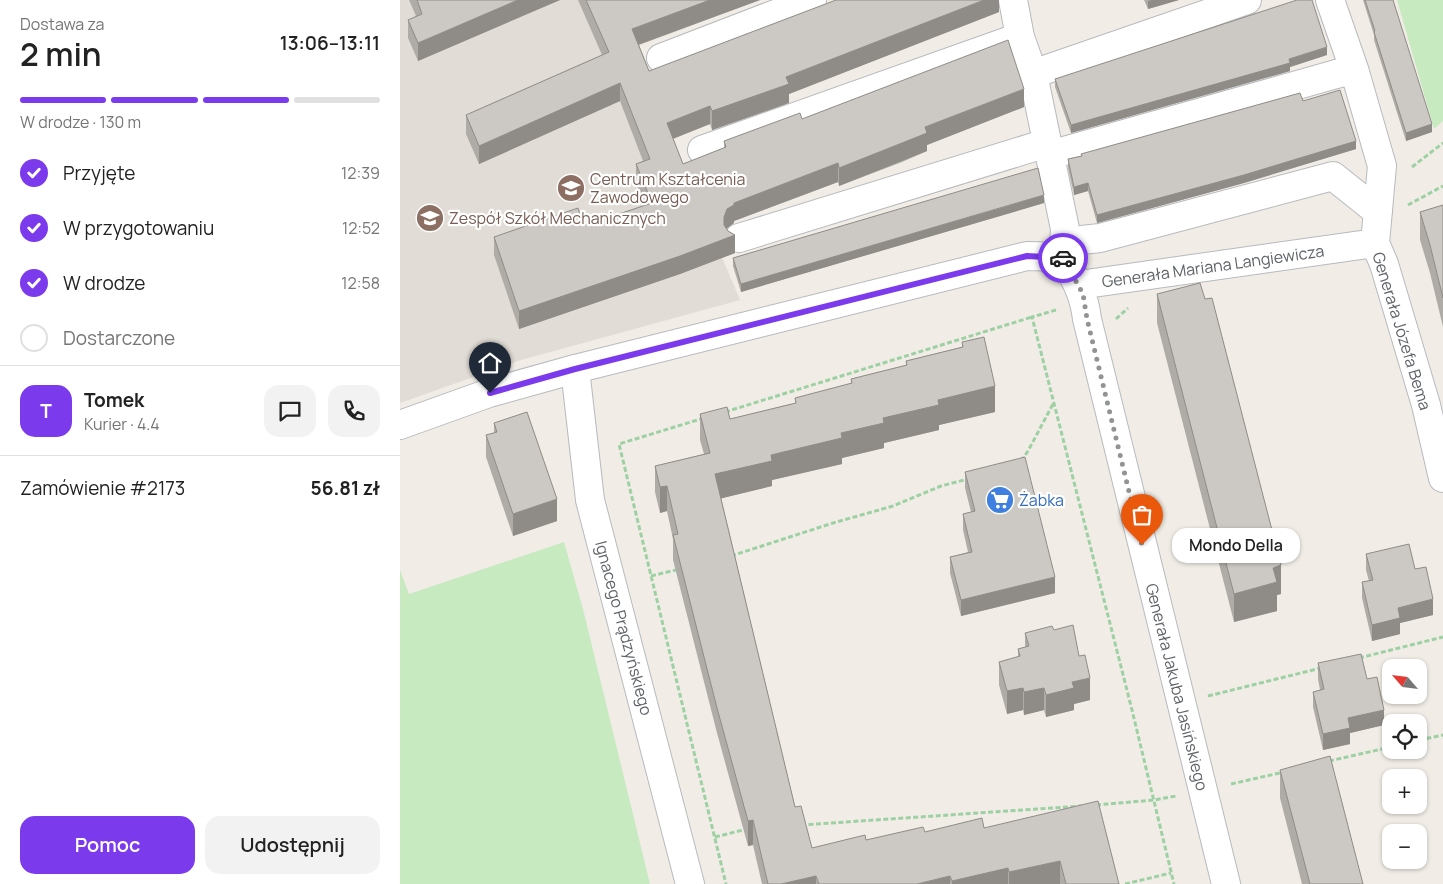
<!DOCTYPE html>
<html lang="pl">
<head>
<meta charset="utf-8">
<style>
	:root { --surface:#fff; --page:#f2f2f2; --text:#222; --muted:#767676; --line:#e0e0e0; --accent:#7c3aed }
	body { margin:0; font-family:Manrope,sans-serif; background:var(--page); color:var(--text); height:100vh; display:flex; flex-direction:column; font-size:19px; white-space:nowrap }
	* { box-sizing:border-box; margin:0 }
	p { font-size:16px; color:var(--muted) }
	.icon { flex:none; width:28px; height:28px; fill:none; stroke:currentColor; stroke-width:2; stroke-linecap:round; stroke-linejoin:round }
	.map { position:relative; flex:1; overflow:hidden }
	.side { display:flex; flex-direction:column; background:var(--surface); width:400px }
	.side>* { flex:none }
	.needle { width:32px; rotate:298deg }
	.controls { position:absolute; left:982px; top:659px; display:grid; gap:10px }
	.controls a { display:grid; place-items:center; width:45px; height:45px; border-radius:10px; background:var(--surface); box-shadow:0 1px 4px #0004; font-size:25px }
	.pin { position:absolute; display:grid; place-items:center; width:42px; height:42px; color:#fff; margin:-51px -21px; border-radius:50% 50% 50% 0; rotate:-45deg; box-shadow:0 0 5px #0007 }
	.pin .icon { rotate:45deg }
	.courier { position:absolute; display:grid; place-items:center; width:50px; height:50px; margin:-25px; border:4px solid #7c3aed; border-radius:50%; background:#fff; color:#222; box-shadow:0 1px 6px #0007 }
	.bubble { position:absolute; height:35px; border-radius:15px; background:var(--surface); box-shadow:0 1px 4px #0004; font-size:16px; font-weight:600; line-height:35px; text-align:center }
	.summary em { font-style:normal; font-weight:600 }
	.summary div { display:flex; flex-direction:column-reverse }
	.summary { display:flex; align-items:center; justify-content:space-between; height:85px; padding:0 20px }
	h1 { font-size:32px; font-weight:600; line-height:38px }
	.bar { display:grid; grid-template-columns:repeat(4,1fr); gap:8px 5px; align-content:center; height:60px; padding:0 20px }
	.bar i { height:6px; border-radius:4px; background:var(--line) }
	.bar .current { background:var(--accent) }
	.bar p { grid-column:span 4 }
	.line { display:flex; align-items:center; gap:12px; padding:0 20px; border-top:1px solid var(--line) }
	.line div { flex:1 }
	.round { display:grid; place-items:center; flex:none; width:52px; height:52px; border-radius:15px; background:var(--page) }
	ol { padding:0 20px; list-style:none }
	li { display:flex; align-items:center; gap:15px; height:55px }
	li p { margin-inline-start:auto }
	li .icon { padding:5px; border-radius:50%; background:var(--accent); color:#fff; stroke-width:4 }
	li:last-child { color:var(--muted) }
	li i { width:28px; height:28px; border:2px solid var(--line); border-radius:50% }
	.button { display:flex; gap:10px; margin-top:auto; padding:10px 20px }
	.button a { flex:1; height:58px; border-radius:15px; background:var(--accent); color:#fff; font-size:20px; font-weight:600; line-height:58px; text-align:center }
	.button a+a { background:var(--page); color:var(--text) }
	main { display:flex; flex:1; min-height:0 }
	.map>svg:first-child { display:block }
</style>
</head>
<body>
<main>
<section class="side">
<div class="summary"><div><h1>2 min</h1><p>Dostawa za</p></div><em>13:06–13:11</em></div>
<div class="bar"><i class="current"></i><i class="current"></i><i class="current"></i><i></i><p>W drodze · 130 m</p></div>
<ol>
<li><svg class="icon" aria-label="check" viewBox="0 0 24 24"><path d="M5 12l5 5 9-10"/></svg>Przyjęte<p>12:39</p></li>
<li><svg class="icon" aria-label="check" viewBox="0 0 24 24"><path d="M5 12l5 5 9-10"/></svg>W przygotowaniu<p>12:52</p></li>
<li><svg class="icon" aria-label="check" viewBox="0 0 24 24"><path d="M5 12l5 5 9-10"/></svg>W drodze<p>12:58</p></li>
<li><i></i>Dostarczone</li>
</ol>
<div class="line" style="height:90px"><b class="round" style="background:var(--accent);color:#fff">T</b><div><b>Tomek</b><p>Kurier · 4.4</p></div><a class="round"><svg class="icon" aria-label="chat" viewBox="0 0 24 24"><path d="M4 5h16v11H9l-5 4z"/></svg></a><a class="round"><svg class="icon" aria-label="phone" viewBox="0 0 24 24"><path d="M5 4h4l2 5-3 2q2 4 5 5l2-3 5 2v4C11 20 4 13 5 4z"/></svg></a></div>
<div class="line" style="height:65px"><div>Zamówienie #2173</div><b>56.81 zł</b></div>
<div class="button"><a>Pomoc</a><a>Udostępnij</a></div>
</section>
<div class="map">
<svg width="1043" height="884" viewBox="0 0 1043 884">
	<rect width="100%" height="100%" fill="#f1ede6"/>
	<path fill="#e1dcd5" d="M 0,0 L 214,0 L 340,300 L 121,360 L 0,403 Z"/>
	<path fill="#c7eac1" d="M 997,0 L 1043,0 L 1043,121 L 1034,129 Z
		M 164,542 L 183,609 L 250,884 L 0,884 L 0,570 L 9,594 Z"/>
	<g fill="none" stroke-linecap="round" stroke-linejoin="round">
		<defs>
			<path id="minor" d="M 613,0 L 620,37 L 633,74 L 665,229 L 663,257
				M 930,0 L 954,69 L 982,166 L 975,243 L 984,264 L 1026,405 L 1043,478
				M 261,58 L 412,0
				M 633,74 L 847,0
				M 302,150 L 620,37
				M 650,155 L 954,69
				M 339,238 L 647,143
				M 664,242 L 700,238 L 933,176 L 978,212
				M 679,285 L 975,243
				M 175,369 L 190,500 L 290,884
				M 0,425 L 89,393 L 175,369 L 627,256 L 663,257 C 675,279 684,293 687,319 L 826,884"/>
		</defs>
		<use href="#minor" stroke="#b7babe" stroke-width="30"/>
		<path stroke="#9dd1a4" stroke-width="3" stroke-dasharray="5 2.5" stroke-linecap="butt" d="M 1012,167 L 1043,143
			M 1008,205 L 1043,186
			M 656,310 L 632,317 L 731,706 L 774,884
			M 716,319 L 728,308
			M 325,412 L 632,317
			M 304,418 L 219,444 L 326,884
			M 621,461 L 628,451 L 653,404
			M 331,556 L 433,523 L 493,506 L 541,486 L 568,479
			M 251,576 L 276,570
			M 959,658 L 1043,637
			M 808,696 L 921,668
			M 1019,740 L 1043,735
			M 929,761 L 991,747
			M 831,784 L 884,772
			M 696,805 L 754,800 L 776,796
			M 401,825 L 682,806
			M 315,837 L 343,830
			M 725,884 L 771,873"/>
		<use href="#minor" stroke="#fff" stroke-width="28"/>
	</g>
	<path fill="#afaca8" d="M 9,0 L 160,0 L 18,61 L 8,38 L 8,20 L 16,16 Z
		M 178,0 L 360,0 L 239,45 L 249,71 L 599,0 L 599,12 L 389,94 L 389,103 L 312,130 L 310,124 L 273,139 L 283,164 L 324,148 L 324,141 L 402,119 L 624,107 L 527,145 L 527,151 L 502,162 L 439,186 L 438,182 L 334,221 L 334,223 L 327,229 L 335,253 L 280,274 L 119,329 L 94,255 L 94,237 L 183,226 L 245,205 L 236,182 L 236,164 L 243,161 L 220,101 L 79,164 L 66,134 L 66,115 L 202,55 Z
		M 744,0 L 779,0 L 748,9 Z
		M 963,0 L 993,0 L 1032,132 L 1006,141 L 974,40 L 974,35 Z
		M 927,55 L 890,67 L 890,71 L 671,133 L 655,87 L 655,79 Z
		M 903,101 L 956,149 L 844,183 L 697,223 L 688,191 L 674,195 L 668,168 L 668,159 Z
		M 644,203 L 341,292 L 333,266 L 333,258 Z
		M 1043,205 L 1043,327 L 1030,273 L 1020,240 L 1020,212 Z
		M 757,294 L 881,594 L 877,595 L 877,611 L 834,622 L 757,323 Z
		M 562,342 L 595,412 L 539,425 L 539,430 L 484,443 L 484,448 L 442,458 L 442,464 L 372,480 L 372,486 L 321,498 L 395,807 L 412,848 L 466,840 L 525,832 L 584,828 L 719,884 L 362,884 L 353,845 L 348,846 L 317,733 L 273,560 L 273,539 L 267,511 L 260,513 L 255,492 L 255,466 L 304,454 L 300,440 L 300,414 L 330,419 L 395,403 L 395,398 L 451,384 L 451,379 L 506,365 L 506,361 L 562,347 Z
		M 94,423 L 157,521 L 113,536 L 86,457 L 86,435 L 94,433 Z
		M 565,472 L 655,593 L 561,616 L 550,573 L 550,557 L 568,552 L 563,530 L 563,514 L 571,512 L 565,488 Z
		M 966,554 L 1015,569 L 1033,615 L 1000,623 L 1000,634 L 972,641 L 962,598 L 962,582 L 969,581 L 966,570 Z
		M 625,633 L 690,700 L 674,704 L 674,710 L 646,717 L 644,710 L 624,715 L 623,710 L 607,714 L 599,685 L 599,662 L 618,657 L 618,649 L 625,647 Z
		M 918,663 L 967,679 L 984,725 L 950,733 L 950,744 L 923,750 L 913,707 L 913,692 L 920,690 L 918,679 Z
		M 880,770 L 963,884 L 902,884 L 880,798 Z"/>
	<path fill="#8f8c88" d="M 118,0 L 160,0 L 18,61 L 18,43 Z
		M 310,0 L 360,0 L 232,47 L 232,29 Z
		M 584,0 L 599,0 L 599,12 L 389,94 L 389,103 L 312,130 L 312,111 L 386,77 Z
		M 752,0 L 779,0 L 748,9 L 748,1 Z
		M 927,47 L 927,55 L 890,67 L 890,71 L 671,133 L 671,125 L 889,59 Z
		M 220,83 L 220,101 L 79,164 L 79,146 Z
		M 624,89 L 624,107 L 527,145 L 527,151 L 439,186 L 439,168 L 525,127 Z
		M 310,106 L 310,124 L 267,141 L 267,123 Z
		M 1032,124 L 1032,132 L 1006,141 L 1006,133 Z
		M 956,141 L 956,149 L 844,183 L 697,223 L 697,215 Z
		M 438,163 L 438,182 L 334,221 L 334,223 L 327,228 L 324,235 L 324,217 L 327,209 L 334,203 Z
		M 688,183 L 688,191 L 674,195 L 674,187 Z
		M 644,195 L 644,203 L 341,292 L 341,284 Z
		M 335,235 L 335,253 L 280,274 L 119,329 L 119,311 Z
		M 595,386 L 595,412 L 539,425 L 539,430 L 484,443 L 484,448 L 442,458 L 442,464 L 372,480 L 372,486 L 315,500 L 315,474 L 371,455 L 441,433 L 483,418 L 538,400 Z
		M 267,486 L 267,511 L 260,513 L 260,487 Z
		M 157,499 L 157,521 L 113,536 L 113,514 Z
		M 881,565 L 881,594 L 877,595 L 877,611 L 834,622 L 834,594 L 873,568 Z
		M 655,577 L 655,593 L 561,616 L 561,600 Z
		M 1033,599 L 1033,615 L 1000,623 L 1000,634 L 972,641 L 972,625 L 998,608 Z
		M 690,678 L 690,700 L 674,704 L 674,710 L 646,717 L 646,695 L 672,682 Z
		M 623,688 L 623,710 L 607,714 L 607,691 Z
		M 644,688 L 644,710 L 624,715 L 624,692 Z
		M 984,710 L 984,725 L 950,733 L 950,744 L 923,750 L 923,734 L 948,718 Z
		M 353,820 L 353,845 L 348,846 L 348,821 Z
		M 660,861 L 660,884 L 609,884 L 609,872 Z
		M 608,868 L 608,884 L 552,884 L 552,881 Z
		M 416,876 L 416,884 L 381,884 Z
		M 550,876 L 550,884 L 517,884 Z"/>
	<path fill="#ccc8c3" stroke="#8f8c88" d="M 17,0 L 118,0 L 18,43 L 8,20 L 22,14 Z
		M 186,0 L 310,0 L 232,29 L 249,71 L 436,0 L 584,0 L 386,77 L 389,84 L 312,111 L 310,106 L 267,123 L 283,164 L 326,147 L 324,141 L 400,113 L 402,119 L 608,40 L 624,89 L 525,127 L 527,133 L 502,143 L 439,168 L 438,163 L 334,203 L 334,205 L 327,209 L 324,217 L 324,225 L 328,231 L 335,235 L 280,256 L 119,311 L 94,237 L 178,208 L 183,226 L 252,203 L 236,164 L 250,159 L 220,83 L 79,146 L 66,115 L 209,52 Z
		M 897,0 L 912,0 L 927,47 L 889,59 L 890,63 L 671,125 L 655,79 Z
		M 965,0 L 993,0 L 1032,124 L 1006,133 L 974,32 L 975,31 Z
		M 940,90 L 956,141 L 844,175 L 697,215 L 688,183 L 674,187 L 668,159 L 682,156 L 681,154 L 900,93 L 903,101 Z
		M 638,168 L 644,195 L 341,284 L 333,258 Z
		M 1043,205 L 1043,298 L 1030,245 L 1020,212 Z
		M 800,283 L 805,299 L 812,298 L 881,565 L 873,568 L 877,582 L 834,594 L 757,294 Z
		M 584,337 L 595,386 L 538,400 L 539,405 L 483,418 L 484,423 L 441,433 L 442,438 L 371,455 L 372,461 L 315,474 L 395,807 L 401,806 L 412,848 L 465,835 L 466,840 L 523,827 L 525,832 L 582,818 L 584,828 L 698,801 L 719,884 L 666,884 L 660,861 L 609,872 L 608,868 L 552,881 L 550,876 L 517,884 L 419,884 L 416,876 L 381,884 L 368,884 L 353,820 L 348,821 L 317,708 L 273,535 L 278,534 L 267,486 L 260,487 L 255,466 L 310,453 L 300,414 L 327,407 L 330,419 L 396,403 L 395,398 L 452,383 L 451,379 L 507,365 L 506,361 L 563,347 L 562,342 Z
		M 127,412 L 157,499 L 113,514 L 86,435 L 97,432 L 94,423 Z
		M 625,457 L 655,577 L 561,600 L 550,557 L 572,552 L 563,514 L 575,511 L 565,472 Z
		M 1009,544 L 1015,569 L 1026,567 L 1033,599 L 998,608 L 1000,618 L 972,625 L 962,582 L 973,580 L 966,554 Z
		M 673,625 L 679,656 L 685,655 L 690,678 L 672,682 L 674,688 L 646,695 L 644,688 L 624,692 L 623,688 L 607,691 L 599,662 L 620,656 L 618,649 L 629,646 L 625,633 L 652,626 L 654,630 Z
		M 961,654 L 967,679 L 977,677 L 984,710 L 948,718 L 950,728 L 923,734 L 913,692 L 924,689 L 918,663 Z
		M 930,756 L 963,884 L 910,884 L 880,770 Z"/>
	<g fill="none" stroke-linecap="round" stroke-linejoin="round">
		<path stroke="#919394" stroke-width="5" stroke-dasharray="0 9" d="M 663,258 L 683,294 L 687,319 L 742,545"/>
		<path stroke="#7c3aed" stroke-width="6" d="M 90,393 L 175,369 L 627,256 L 663,258"/>
	</g>
	<defs>
		<symbol id="university-disc" viewBox="-11 -11 22 22"><circle r="9.5" fill="#8d6e63" stroke="#fff"/><path d="M0-5L7-2L0 1L-7-2ZM-4 1L0 2.5L4 1V4Q0 6-4 4Z" fill="#fff"/></symbol>
		<symbol id="supermarket-disc" viewBox="-11 -11 22 22"><circle r="9.5" fill="#3f7fe0" stroke="#fff"/><path d="M-6-5.5h2.5l.6 2H6L4.5 2H-2.5L-4.4-4H-6ZM-1.5 3.2a1.3 1.3 0 1 0 .1 0ZM3 3.2a1.3 1.3 0 1 0 .1 0Z" fill="#fff"/></symbol>
	</defs>
	<g fill-rule="evenodd">
		<use href="#university-disc" x="155" y="172" width="32" height="32"/>
		<use href="#university-disc" x="14" y="202" width="32" height="32"/>
		<use href="#supermarket-disc" x="584" y="484" width="32" height="32"/>
	</g>
	<g text-anchor="middle" stroke-width="4.5" stroke-linejoin="round" paint-order="stroke">
		<g font-size="16" fill="#785e54" stroke="#fff" text-anchor="start">
			<text x="190" y="185">Centrum Kształcenia<tspan x="190" dy="18">Zawodowego</tspan></text>
			<text x="49" y="224">Zespół Szkół Mechanicznych</text>
		</g>
		<g font-size="16" fill="#5e6368" stroke="#fff">
			<text transform="translate(813 266) rotate(-8)" y="6">Generała Mariana Langiewicza</text>
			<text transform="translate(1002 331) rotate(73)" y="6">Generała Józefa Bema</text>
			<text transform="translate(224 628) rotate(75)" y="6">Ignacego Prądzyńskiego</text>
			<text transform="translate(777 687) rotate(76)" y="6">Generała Jakuba Jasińskiego</text>
		</g>
		<g font-size="16" fill="#366cbe" stroke="#fff" text-anchor="start">
			<text x="619" y="506">Żabka</text>
		</g>
	</g>
</svg>
<div class="controls">
<a><svg class="needle" viewBox="-14 -14 28 28"><path d="M0-13l5 13h-10z" fill="#e53935"/><path d="M0 13l5-13h-10z" fill="#767676"/></svg></a>
<a><svg class="icon" aria-label="locate" viewBox="0 0 24 24"><circle cx="12" cy="12" r="6"/><path d="M12 2v4M12 18v4M2 12h4M18 12h4"/></svg></a>
<a>+</a>
<a>−</a>
</div>
<div class="pin" style="left:742px;top:545px;background:#ea580c"><svg class="icon" aria-label="bag" viewBox="0 0 24 24"><path d="M5 8h14l-1 12H6zM9 8a3 3 0 0 1 6 0"/></svg></div>
<div class="pin" style="left:90px;top:393px;background:#1f2937"><svg class="icon" aria-label="home" viewBox="0 0 24 24"><path d="M3 11l9-7 9 7M6 9v11h12V9"/></svg></div>
<div class="courier" style="left:663px;top:258px"><svg class="icon" aria-label="car" viewBox="0 0 24 24"><path d="M5 17H2v-5l4-1 3-4h7l3 4 3 1v5h-3M9 17h6M6 11h13"/><circle cx="7" cy="17" r="2"/><circle cx="17" cy="17" r="2"/></svg></div>
<div class="bubble" style="left:772px;top:528px;width:128px">Mondo Della</div>
</div>
</main>
</body>
</html>
